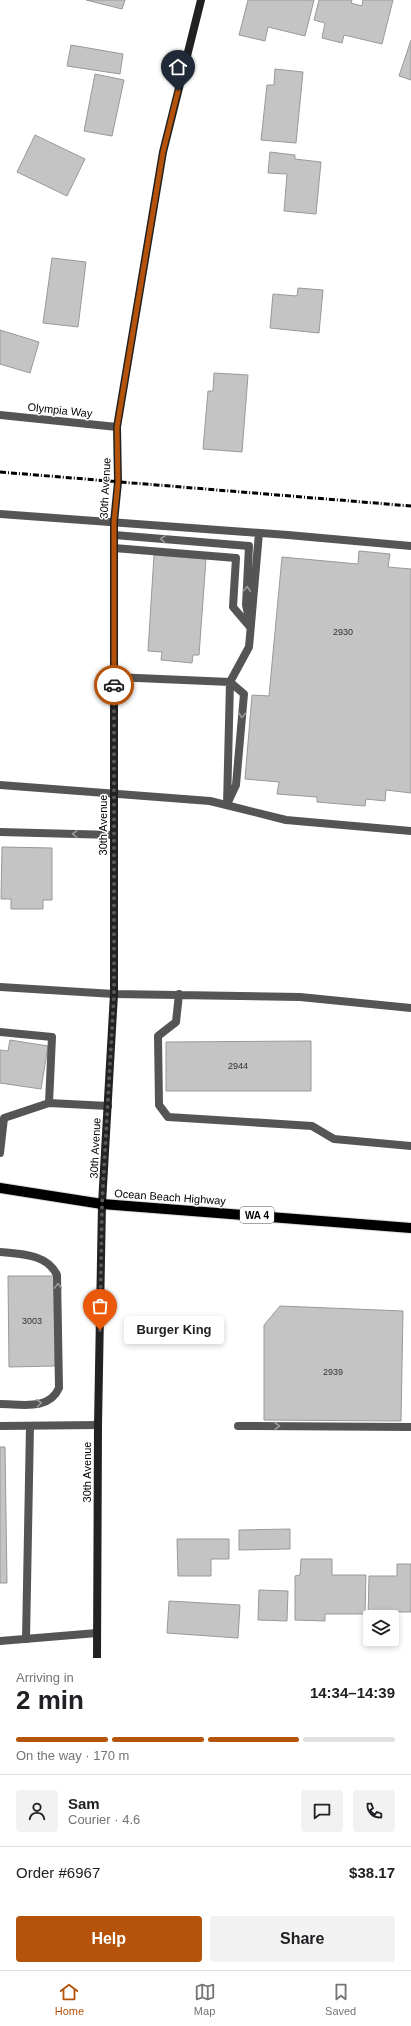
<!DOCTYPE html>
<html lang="en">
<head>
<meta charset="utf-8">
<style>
	:root { --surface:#fff; --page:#f2f2f2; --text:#202124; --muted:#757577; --line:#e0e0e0; --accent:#b45309 }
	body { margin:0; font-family:Arial,sans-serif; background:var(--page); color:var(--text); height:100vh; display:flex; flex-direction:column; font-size:15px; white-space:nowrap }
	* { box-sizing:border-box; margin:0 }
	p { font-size:13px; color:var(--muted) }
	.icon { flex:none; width:22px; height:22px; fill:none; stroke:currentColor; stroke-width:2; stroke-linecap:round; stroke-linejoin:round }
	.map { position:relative; height:1658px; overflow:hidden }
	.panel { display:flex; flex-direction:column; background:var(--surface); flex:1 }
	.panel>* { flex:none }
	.tools { position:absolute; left:363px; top:1610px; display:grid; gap:8px }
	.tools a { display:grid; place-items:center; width:36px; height:36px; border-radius:4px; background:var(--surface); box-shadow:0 2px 6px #0003; font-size:20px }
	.pin { position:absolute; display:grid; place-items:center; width:34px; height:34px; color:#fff; margin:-41px -17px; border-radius:50% 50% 50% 0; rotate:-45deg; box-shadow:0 0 4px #0007 }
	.pin .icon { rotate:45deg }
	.courier { position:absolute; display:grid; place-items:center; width:40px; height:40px; margin:-20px; border:3px solid #b45309; border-radius:50%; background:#fff; color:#222; box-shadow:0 1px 5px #0007 }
	.bubble { position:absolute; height:28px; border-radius:4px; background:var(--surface); box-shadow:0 2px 6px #0003; font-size:13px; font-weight:600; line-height:28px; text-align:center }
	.headline em { font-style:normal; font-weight:600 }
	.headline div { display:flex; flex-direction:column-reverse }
	.headline { display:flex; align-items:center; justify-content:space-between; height:68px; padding:0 16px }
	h1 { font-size:26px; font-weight:600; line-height:30px }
	.bar { display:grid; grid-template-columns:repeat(4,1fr); gap:6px 4px; align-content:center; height:48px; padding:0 16px }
	.bar i { height:5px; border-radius:3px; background:var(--line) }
	.bar .selected { background:var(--accent) }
	.bar p { grid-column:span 4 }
	.line { display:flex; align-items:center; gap:10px; padding:0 16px; border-top:1px solid var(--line) }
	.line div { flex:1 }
	.round { display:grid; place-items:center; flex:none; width:42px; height:42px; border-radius:4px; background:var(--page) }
	.button { display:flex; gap:8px; margin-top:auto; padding:8px 16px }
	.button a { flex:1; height:46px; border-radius:4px; background:var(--accent); color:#fff; font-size:16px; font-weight:600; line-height:46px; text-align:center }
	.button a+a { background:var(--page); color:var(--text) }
	.tabs { display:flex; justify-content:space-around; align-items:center; height:56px; border-top:1px solid var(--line); background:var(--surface); font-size:11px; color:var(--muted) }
	.tabs a { display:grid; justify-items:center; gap:2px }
	.tabs .selected { color:var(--accent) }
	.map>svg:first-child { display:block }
</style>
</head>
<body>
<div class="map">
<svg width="411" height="1658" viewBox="0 0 411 1658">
	<rect width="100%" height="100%" fill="#fff"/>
	<path fill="#c4c4c4" stroke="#999" d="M 86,0 L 125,0 L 122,9 Z
		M 248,0 L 314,0 L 305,36 L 268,27 L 265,41 L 239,35 Z
		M 319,0 L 352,0 L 351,3 L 362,6 L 363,0 L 393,0 L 382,44 L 344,35 L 342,43 L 322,38 L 325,23 L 314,20 Z
		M 411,40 L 411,80 L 399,76 Z
		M 71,45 L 123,54 L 120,74 L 67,66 Z
		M 275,69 L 303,72 L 296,143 L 261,140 L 267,85 L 274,85 Z
		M 95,74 L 124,80 L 112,136 L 84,131 Z
		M 35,135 L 85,159 L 67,196 L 17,172 Z
		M 270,152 L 295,155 L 295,159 L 321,162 L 316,214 L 284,211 L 287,174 L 268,173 Z
		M 52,258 L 86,262 L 78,327 L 43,323 Z
		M 298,288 L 323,290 L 319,333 L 270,328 L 273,294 L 297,296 Z
		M 0,330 L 39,342 L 30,373 L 0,364 Z
		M 214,373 L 248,375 L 242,452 L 203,449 L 208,391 L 213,391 Z
		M 359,551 L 390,554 L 388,567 L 411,569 L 411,793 L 386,790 L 385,801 L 366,799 L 365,806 L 317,802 L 317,797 L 277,794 L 279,782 L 245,779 L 252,695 L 269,696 L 282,557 L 358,564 Z
		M 154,555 L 206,559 L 199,655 L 193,655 L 192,663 L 161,660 L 162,652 L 148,651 Z
		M 2,847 L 52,848 L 52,900 L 43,900 L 43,909 L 11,909 L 11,899 L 1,899 Z
		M 10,1040 L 48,1046 L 41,1089 L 0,1083 L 0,1050 L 8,1051 Z
		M 311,1041 L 311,1091 L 166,1091 L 166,1042 Z
		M 8,1276 L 54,1276 L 55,1366 L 9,1367 Z
		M 280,1306 L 403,1311 L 401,1421 L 264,1420 L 264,1325 Z
		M 0,1447 L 5,1447 L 7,1583 L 0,1583 Z
		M 290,1529 L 290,1549 L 239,1550 L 239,1530 Z
		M 177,1539 L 229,1539 L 229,1559 L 211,1559 L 211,1576 L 178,1576 Z
		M 301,1559 L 332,1559 L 332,1575 L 366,1575 L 365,1614 L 325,1614 L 325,1621 L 295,1620 L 295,1576 L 300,1575 Z
		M 397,1564 L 411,1564 L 411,1612 L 396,1612 L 396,1619 L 392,1619 L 392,1617 L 370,1617 L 368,1619 L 369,1576 L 397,1576 Z
		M 259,1590 L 288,1591 L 287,1621 L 258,1620 Z
		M 169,1601 L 240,1605 L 238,1638 L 167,1633 Z"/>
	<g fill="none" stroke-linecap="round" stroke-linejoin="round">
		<defs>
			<path id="primary" d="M 0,1188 L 102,1204 L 411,1228"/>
		</defs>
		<use href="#primary" stroke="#dbdbdb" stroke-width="12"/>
		<path stroke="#555" stroke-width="8" d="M 0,514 L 288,535 L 411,546
			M 114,535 L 249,546 L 246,605 L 249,619
			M 114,548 L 236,558 L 233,607 L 250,627
			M 114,677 L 230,682 L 244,694 L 236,785 L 228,802
			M 0,785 L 210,801 L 286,820 L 411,831
			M 227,805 L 230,682 L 249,647 L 259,533
			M 0,832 L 114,835
			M 0,987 L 114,994 L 300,997 L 411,1008
			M 179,994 L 176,1022 L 158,1036 L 159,1105 L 168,1117 L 312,1126 L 334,1139 L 411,1146
			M 0,1032 L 52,1037 L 49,1103 L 4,1118 L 0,1153
			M 49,1103 L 108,1106
			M 0,1252 C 21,1254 47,1254 57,1275 L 59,1388 C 49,1411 21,1404 0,1404
			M 0,1426 L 98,1425
			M 238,1426 L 411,1427
			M 26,1639 L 30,1426"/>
		<path stroke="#555" stroke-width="8" d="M 0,415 L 117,427
			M 0,1641 L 97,1633"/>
		<path stroke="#222" stroke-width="8" d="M 97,1658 L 98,1425 L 102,1204 L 114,994 L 114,522 L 118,482 L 117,427 L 163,152 L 201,0"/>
		<use href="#primary" stroke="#000" stroke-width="10"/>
		<path stroke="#000" stroke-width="3" stroke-dasharray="6 2 1 2" stroke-linecap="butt" d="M 0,472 L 411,506"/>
	</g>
	<defs><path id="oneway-chevron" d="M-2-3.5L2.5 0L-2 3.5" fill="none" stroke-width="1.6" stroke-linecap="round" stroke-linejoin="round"/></defs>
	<g stroke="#999">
		<use href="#oneway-chevron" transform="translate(163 539) rotate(-175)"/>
		<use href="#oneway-chevron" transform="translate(247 589) rotate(-87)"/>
		<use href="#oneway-chevron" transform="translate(242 715) rotate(95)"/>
		<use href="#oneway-chevron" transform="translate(75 834) rotate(-179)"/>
		<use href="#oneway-chevron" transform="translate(58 1286) rotate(-91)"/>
		<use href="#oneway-chevron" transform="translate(39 1403) rotate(-7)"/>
		<use href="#oneway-chevron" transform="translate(277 1426)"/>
	</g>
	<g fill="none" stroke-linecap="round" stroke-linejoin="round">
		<path stroke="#595959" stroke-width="4" stroke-dasharray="0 7.2" d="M 100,1330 L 102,1204 L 114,994 L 114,685"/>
		<path stroke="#b45309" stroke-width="5" d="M 114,685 L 114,522 L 118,482 L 117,427 L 163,152 L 178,91"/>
	</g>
	<g text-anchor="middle" stroke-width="3" stroke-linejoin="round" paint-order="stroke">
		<g font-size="9" fill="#313131">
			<text x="343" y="635">2930</text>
			<text x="238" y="1069">2944</text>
			<text x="32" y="1324">3003</text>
			<text x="333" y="1375">2939</text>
		</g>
		<rect fill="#fff" stroke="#4c4c4c" stroke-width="1" x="240" y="1207" width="34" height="16" rx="3"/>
		<g font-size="10" font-weight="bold" fill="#000">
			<text x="257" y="1219">WA 4</text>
		</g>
		<g font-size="11" fill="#000" stroke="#fff">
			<text transform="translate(60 410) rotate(6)" y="4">Olympia Way</text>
			<text transform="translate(105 488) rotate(-87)" y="4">30th Avenue</text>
			<text transform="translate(103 825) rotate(-90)" y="4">30th Avenue</text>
			<text transform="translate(95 1148) rotate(-87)" y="4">30th Avenue</text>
			<text transform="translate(170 1197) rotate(4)" y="4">Ocean Beach Highway</text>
			<text transform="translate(87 1472) rotate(-90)" y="4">30th Avenue</text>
		</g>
	</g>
</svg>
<div class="tools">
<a><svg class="icon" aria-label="layers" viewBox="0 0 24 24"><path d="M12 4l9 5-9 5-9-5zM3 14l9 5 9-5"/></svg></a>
</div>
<div class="pin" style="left:100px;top:1330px;background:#ea580c"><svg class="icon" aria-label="bag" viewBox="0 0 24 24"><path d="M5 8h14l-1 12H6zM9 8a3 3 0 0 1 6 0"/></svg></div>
<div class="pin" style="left:178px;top:91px;background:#1f2937"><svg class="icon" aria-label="home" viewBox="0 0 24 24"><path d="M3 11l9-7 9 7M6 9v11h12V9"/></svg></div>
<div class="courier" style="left:114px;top:685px"><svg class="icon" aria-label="car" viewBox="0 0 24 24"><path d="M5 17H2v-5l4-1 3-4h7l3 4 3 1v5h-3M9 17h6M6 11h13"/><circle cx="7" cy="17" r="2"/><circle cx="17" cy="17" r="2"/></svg></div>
<div class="bubble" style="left:124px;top:1316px;width:100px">Burger King</div>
</div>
<section class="panel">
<div class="headline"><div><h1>2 min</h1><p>Arriving in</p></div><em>14:34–14:39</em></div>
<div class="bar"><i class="selected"></i><i class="selected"></i><i class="selected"></i><i></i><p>On the way · 170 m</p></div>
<div class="line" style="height:72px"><a class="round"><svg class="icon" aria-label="person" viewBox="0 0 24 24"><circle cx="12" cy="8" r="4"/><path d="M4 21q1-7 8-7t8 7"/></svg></a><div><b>Sam</b><p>Courier · 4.6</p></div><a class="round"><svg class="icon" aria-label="chat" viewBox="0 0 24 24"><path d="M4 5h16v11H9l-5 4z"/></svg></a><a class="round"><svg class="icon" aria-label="phone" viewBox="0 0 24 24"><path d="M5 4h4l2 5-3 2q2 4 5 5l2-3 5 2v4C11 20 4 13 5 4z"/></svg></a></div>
<div class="line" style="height:52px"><div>Order #6967</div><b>$38.17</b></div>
<div class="button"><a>Help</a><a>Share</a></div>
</section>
<nav class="tabs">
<a class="selected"><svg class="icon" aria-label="home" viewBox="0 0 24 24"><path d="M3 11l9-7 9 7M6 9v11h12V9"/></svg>Home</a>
<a><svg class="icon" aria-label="map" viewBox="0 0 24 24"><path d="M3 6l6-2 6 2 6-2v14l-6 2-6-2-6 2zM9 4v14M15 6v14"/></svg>Map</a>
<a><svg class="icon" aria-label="saved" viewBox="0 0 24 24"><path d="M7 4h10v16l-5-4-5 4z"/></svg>Saved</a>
</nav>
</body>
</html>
